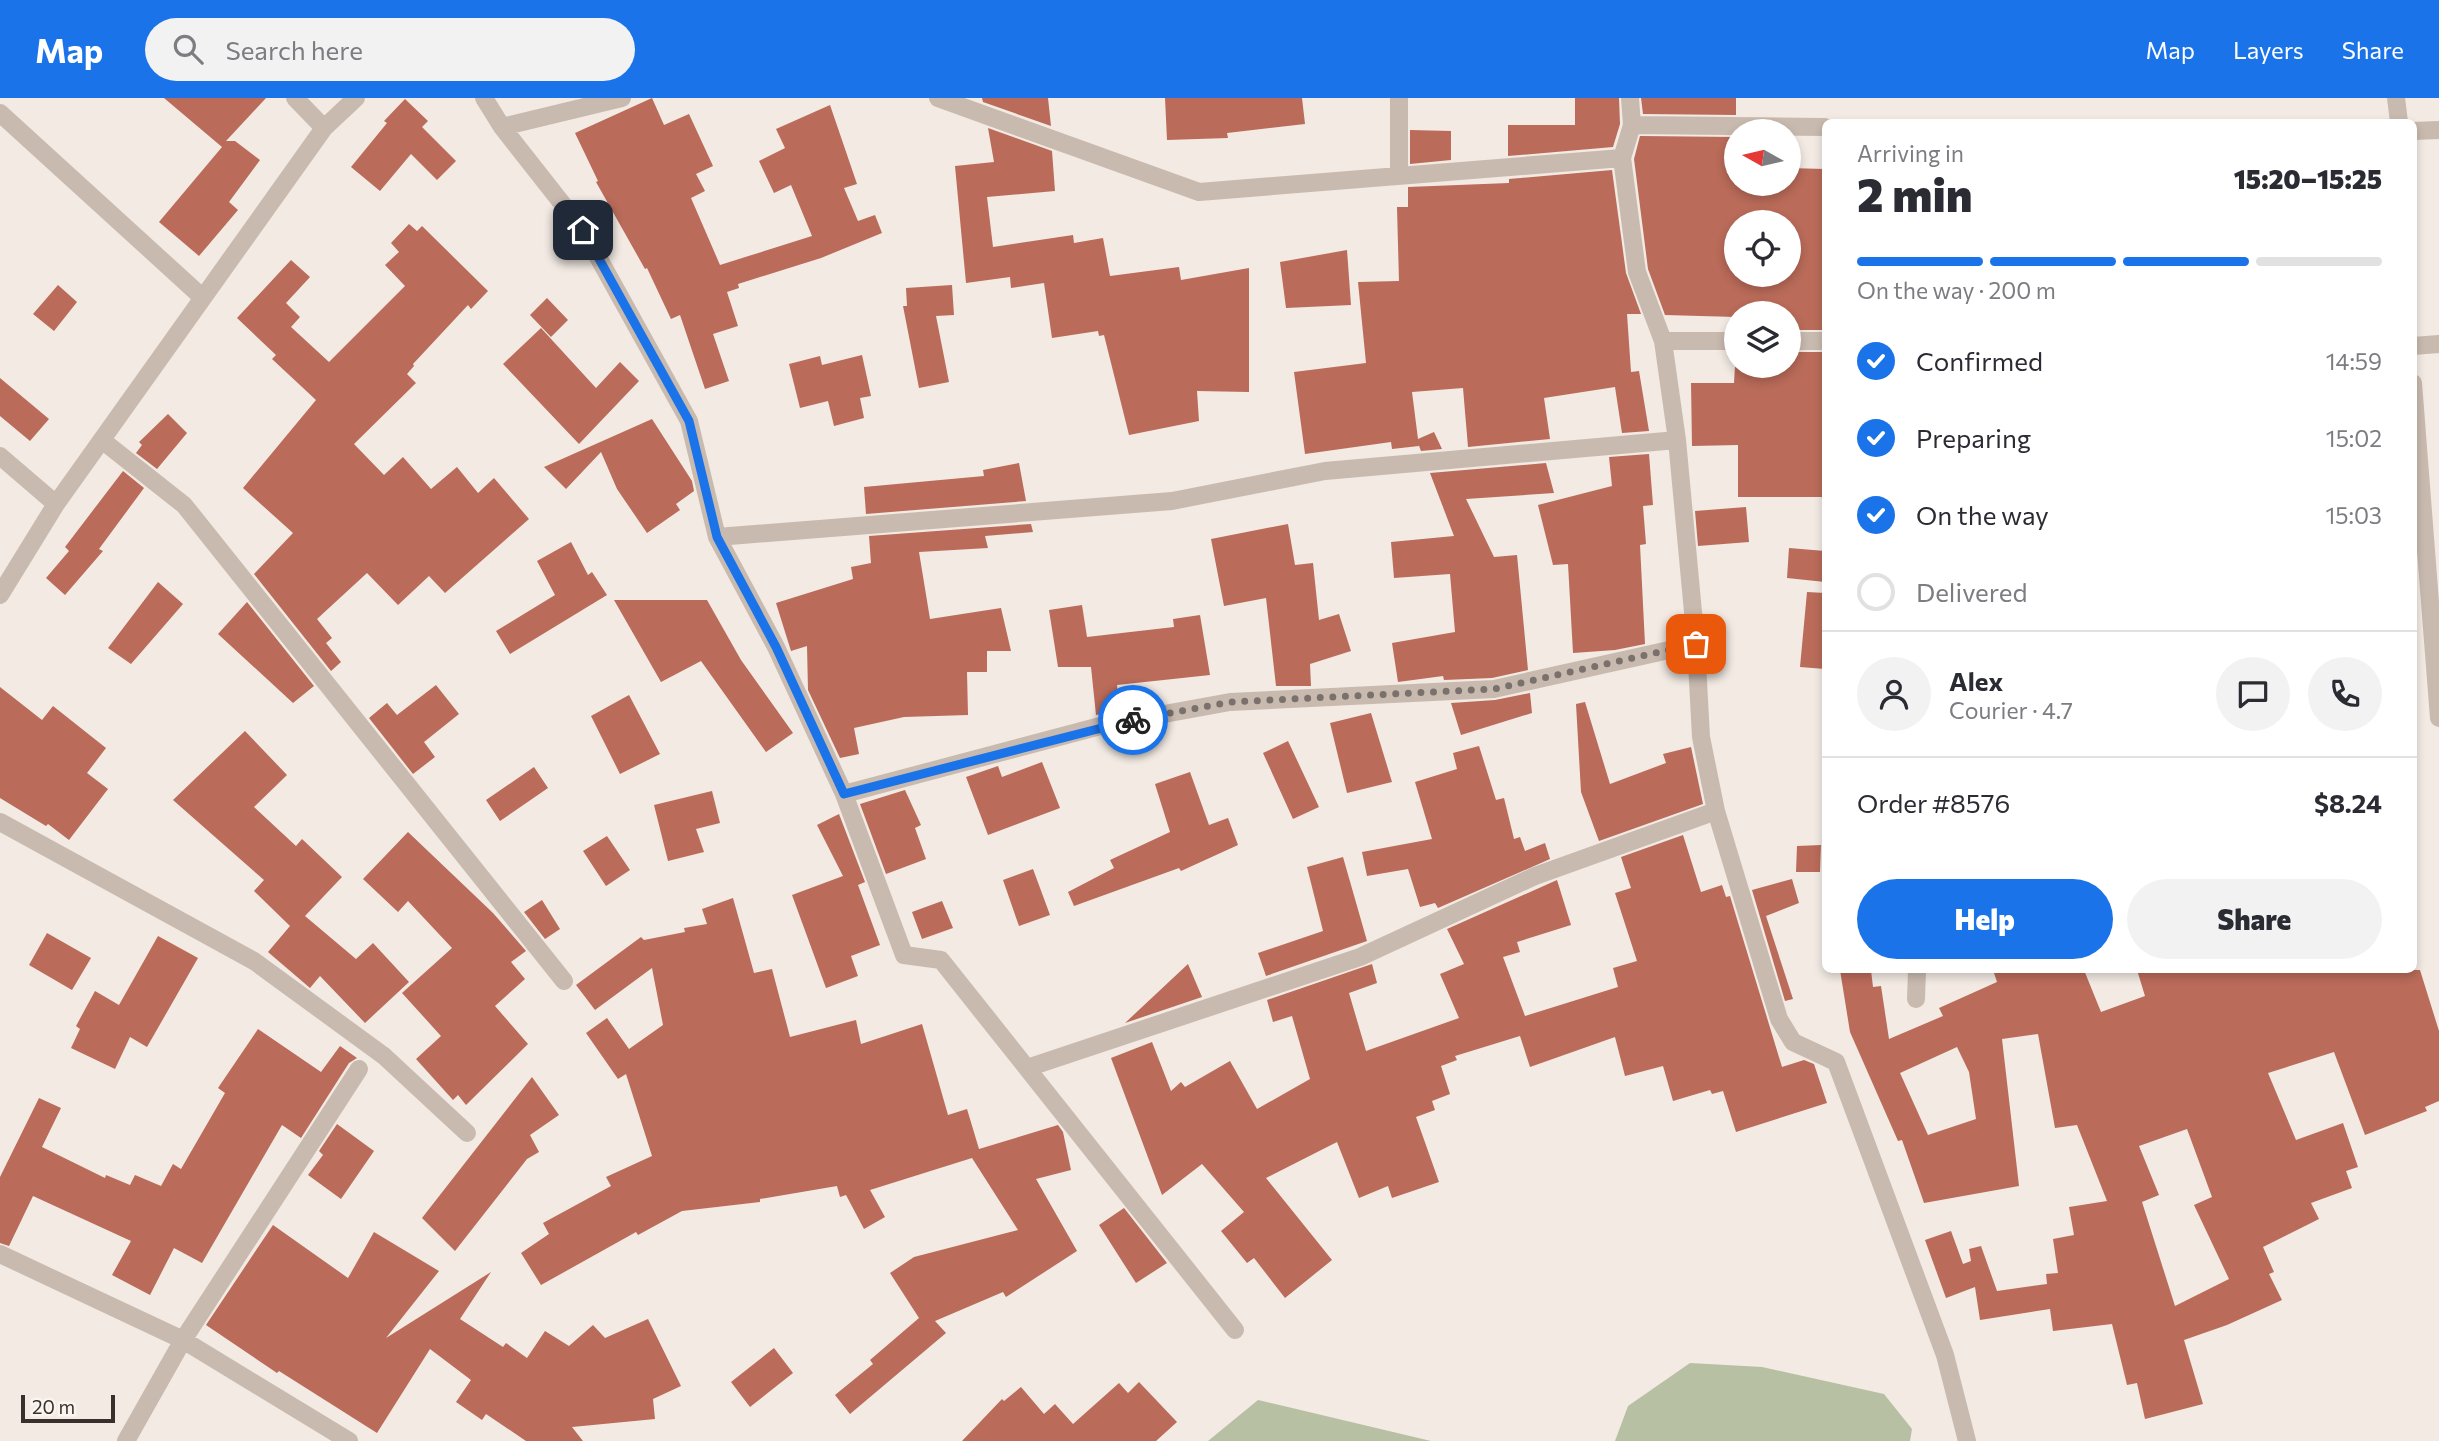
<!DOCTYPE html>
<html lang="en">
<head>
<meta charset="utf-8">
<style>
	:root { --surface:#fff; --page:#f2f2f3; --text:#2b2b33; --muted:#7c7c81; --line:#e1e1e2; --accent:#1a73e8 }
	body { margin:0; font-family:Commissioner,sans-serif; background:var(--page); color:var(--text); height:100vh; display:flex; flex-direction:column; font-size:26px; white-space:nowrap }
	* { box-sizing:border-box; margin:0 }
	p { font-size:23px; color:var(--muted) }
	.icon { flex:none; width:38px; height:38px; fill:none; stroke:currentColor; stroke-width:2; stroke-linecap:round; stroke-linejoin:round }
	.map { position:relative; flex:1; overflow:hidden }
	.side { position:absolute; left:1822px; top:21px; width:595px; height:854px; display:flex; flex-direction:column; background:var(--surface); border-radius:10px; box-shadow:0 4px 10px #0003 }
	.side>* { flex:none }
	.needle { width:46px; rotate:278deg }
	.fabs { position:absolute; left:1724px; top:21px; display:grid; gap:14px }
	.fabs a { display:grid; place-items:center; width:77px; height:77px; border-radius:50%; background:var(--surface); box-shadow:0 4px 10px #0003; font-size:35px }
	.scale { position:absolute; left:21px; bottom:18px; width:94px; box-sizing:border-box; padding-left:7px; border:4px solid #39302d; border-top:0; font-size:19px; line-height:24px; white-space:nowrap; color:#39302d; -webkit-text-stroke:5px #f9f4ef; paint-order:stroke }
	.pin { position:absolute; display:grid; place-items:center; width:60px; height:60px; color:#fff; margin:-30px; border-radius:14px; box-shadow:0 4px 10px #0006 }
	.courier { position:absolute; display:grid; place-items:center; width:70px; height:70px; margin:-35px; border:5px solid #1a73e8; border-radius:50%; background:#fff; color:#222; box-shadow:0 2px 9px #0007 }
	.summary em { font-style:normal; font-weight:800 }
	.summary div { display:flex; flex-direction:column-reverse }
	.summary { display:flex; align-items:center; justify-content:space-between; height:119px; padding:0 35px }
	h1 { font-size:46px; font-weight:800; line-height:52px }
	.bar { display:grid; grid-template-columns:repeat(4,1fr); gap:10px 7px; align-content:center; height:84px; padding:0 35px }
	.bar i { height:9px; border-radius:5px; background:var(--line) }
	.bar .selected { background:var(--accent) }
	.bar p { grid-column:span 4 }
	.line { display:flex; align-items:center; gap:18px; padding:0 35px; border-top:2px solid var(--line) }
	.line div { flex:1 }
	.round { display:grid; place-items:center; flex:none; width:74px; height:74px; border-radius:37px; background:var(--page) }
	ol { padding:0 35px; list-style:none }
	li { display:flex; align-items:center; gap:21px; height:77px }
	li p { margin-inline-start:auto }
	li .icon { padding:7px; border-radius:50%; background:var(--accent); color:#fff; stroke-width:4 }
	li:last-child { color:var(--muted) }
	li i { width:38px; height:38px; border:4px solid var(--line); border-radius:50% }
	.cta { display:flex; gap:14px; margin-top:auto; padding:14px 35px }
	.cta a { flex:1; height:80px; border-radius:42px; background:var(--accent); color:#fff; font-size:28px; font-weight:800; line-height:80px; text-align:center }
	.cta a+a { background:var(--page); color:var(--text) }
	header { display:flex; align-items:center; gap:42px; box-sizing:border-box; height:98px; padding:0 35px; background:var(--accent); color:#fff }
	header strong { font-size:33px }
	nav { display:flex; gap:38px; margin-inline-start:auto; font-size:24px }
	.search { width:490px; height:63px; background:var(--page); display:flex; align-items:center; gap:18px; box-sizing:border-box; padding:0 24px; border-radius:38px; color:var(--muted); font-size:26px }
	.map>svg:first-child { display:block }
</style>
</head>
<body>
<header>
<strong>Map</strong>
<div class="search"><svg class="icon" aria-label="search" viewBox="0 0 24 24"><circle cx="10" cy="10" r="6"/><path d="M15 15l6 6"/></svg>Search here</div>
<nav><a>Map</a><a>Layers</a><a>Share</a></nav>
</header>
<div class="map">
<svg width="2439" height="1343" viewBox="0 0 2439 1343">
	<rect width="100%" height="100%" fill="#f2eae3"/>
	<path fill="#b8c0a4" d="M 1690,1265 L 1762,1269 L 1884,1296 L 1912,1331 L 1910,1343 L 1615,1343 L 1628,1308 Z
		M 1258,1302 L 1431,1343 L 1208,1343 Z"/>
	<path fill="#ba6b59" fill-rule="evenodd" d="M 164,0 L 266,0 L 226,43 L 235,43 L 260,62 L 229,104 L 238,112 L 199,158 L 159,124 L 222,49 Z
		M 652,0 L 664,27 L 689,16 L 713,68 L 696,76 L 705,93 L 691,100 L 720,167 L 812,138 L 791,87 L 774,95 L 759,63 L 785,50 L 776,31 L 830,7 L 857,86 L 844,90 L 858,123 L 875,117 L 882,135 L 821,160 L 738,186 L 739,190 L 727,194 L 738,228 L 713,236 L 729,283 L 705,291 L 680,217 L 671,221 L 647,170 L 645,171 L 596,84 L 598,83 L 575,35 Z
		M 982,0 L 1048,0 L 1051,28 L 983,4 Z
		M 1165,0 L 1302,0 L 1305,26 L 1227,35 L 1228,40 L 1167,42 Z
		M 1575,0 L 1619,0 L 1620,26 L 1613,49 L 1508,58 L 1508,27 L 1575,27 Z
		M 1641,0 L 1736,0 L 1736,17 L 1643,16 Z
		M 405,1 L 428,23 L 422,29 L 456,63 L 437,82 L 411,56 L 380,93 L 351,69 L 387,25 L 384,23 Z
		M 988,30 L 1052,53 L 1055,93 L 987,99 L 993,149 L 1073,137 L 1074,145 L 1103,140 L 1110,178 L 1179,169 L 1181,182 L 1249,170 L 1249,294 L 1197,293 L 1199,323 L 1129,337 L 1104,237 L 1099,238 L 1098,233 L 1052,240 L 1044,185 L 1011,190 L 1010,179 L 966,185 L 955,68 L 994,64 Z
		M 1410,32 L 1451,33 L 1451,62 L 1410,66 Z
		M 1640,38 L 1736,39 L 1736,86 L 1788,86 L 1788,70 L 1825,71 L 1825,232 L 1788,232 L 1788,215 L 1736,215 L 1736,219 L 1665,217 L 1648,171 L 1634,61 ZM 1736,124 L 1788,124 L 1788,177 L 1736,177 Z
		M 1612,72 L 1626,175 L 1641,216 L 1627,216 L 1631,274 L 1639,273 L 1649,333 L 1622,335 L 1615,289 L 1544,300 L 1550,341 L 1468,349 L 1463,290 L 1412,294 L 1418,341 L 1434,334 L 1442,351 L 1421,353 L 1418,345 L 1419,348 L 1392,351 L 1391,344 L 1305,356 L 1294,274 L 1366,265 L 1358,184 L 1399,183 L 1397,109 L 1408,109 L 1408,89 L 1509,85 L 1509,81 Z
		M 409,126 L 417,133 L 422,128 L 488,193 L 471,211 L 468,207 L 413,266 L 414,268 L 407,276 L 416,285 L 354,346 L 384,377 L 403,359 L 431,391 L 457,369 L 478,395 L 494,380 L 529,421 L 445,495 L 429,478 L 398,507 L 367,475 L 317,521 L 332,540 L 326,545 L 341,564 L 331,573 L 254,476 L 293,435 L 243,390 L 316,302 L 272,261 L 276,257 L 237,220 L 291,162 L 310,179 L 286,205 L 300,219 L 291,229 L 329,264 L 405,188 L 385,167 L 399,154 L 391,145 Z
		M 1347,152 L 1351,207 L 1286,210 L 1280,164 Z
		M 58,187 L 77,204 L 54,233 L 33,216 Z
		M 952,187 L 954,217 L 936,218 L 949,284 L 919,290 L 903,208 L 907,208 L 906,190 Z
		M 547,200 L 568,222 L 551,239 L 530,217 Z
		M 541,230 L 596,290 L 620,264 L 639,283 L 579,346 L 503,266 Z
		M 1788,254 L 1825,254 L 1822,399 L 1738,399 L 1738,347 L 1692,348 L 1691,285 L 1734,285 L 1735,268 L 1788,268 Z
		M 862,257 L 871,298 L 860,300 L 864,320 L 834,328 L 828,303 L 800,310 L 789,266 L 820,258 L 822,267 Z
		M 0,280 L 49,321 L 30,343 L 0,318 Z
		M 168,316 L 187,335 L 157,371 L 136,355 L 142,347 L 139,344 Z
		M 652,321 L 692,383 L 694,393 L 676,406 L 680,412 L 647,435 L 617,391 L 601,354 L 566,391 L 544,369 Z
		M 1649,356 L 1653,407 L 1643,408 L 1646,446 L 1640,447 L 1645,546 L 1615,552 L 1573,555 L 1568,466 L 1553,467 L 1538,407 L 1612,388 L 1609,359 Z
		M 1019,365 L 1026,403 L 866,416 L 864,389 L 984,378 L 983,372 Z
		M 1546,365 L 1554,395 L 1466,401 L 1494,459 L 1517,457 L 1528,572 L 1492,580 L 1444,582 L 1443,578 L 1398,584 L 1392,545 L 1455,534 L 1450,476 L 1394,480 L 1391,444 L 1454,438 L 1430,375 Z
		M 123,373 L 144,390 L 99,451 L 103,453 L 65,497 L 46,480 L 69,453 L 65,449 Z
		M 1746,409 L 1749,444 L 1698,448 L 1695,413 Z
		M 1031,426 L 1033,434 L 985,438 L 988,450 L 919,454 L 930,521 L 1001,510 L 1011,553 L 987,553 L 987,574 L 967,574 L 968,617 L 904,619 L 854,630 L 859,656 L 840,660 L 808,592 L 807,548 L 791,553 L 776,505 L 853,481 L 851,469 L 871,465 L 869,438 Z
		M 1288,426 L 1295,467 L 1313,465 L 1319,522 L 1339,516 L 1351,553 L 1310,566 L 1311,588 L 1276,588 L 1266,500 L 1224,508 L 1211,441 Z
		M 571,444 L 588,477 L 592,474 L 607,497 L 510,556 L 496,533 L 555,497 L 537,463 Z
		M 1789,450 L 1825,453 L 1825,484 L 1787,480 Z
		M 158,484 L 183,506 L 131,566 L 108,550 Z
		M 1807,494 L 1825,495 L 1825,571 L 1800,569 Z
		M 614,502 L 707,502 L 741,562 L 793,635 L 766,654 L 701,563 L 661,584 Z
		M 247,504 L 314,588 L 293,605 L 218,536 Z
		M 1082,507 L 1087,539 L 1174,529 L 1173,521 L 1200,517 L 1210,577 L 1117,587 L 1120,613 L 1096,617 L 1091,569 L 1058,569 L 1049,512 Z
		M 436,587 L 459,616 L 424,644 L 435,659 L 413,676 L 369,620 L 387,605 L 397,617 Z
		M 0,589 L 42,622 L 53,608 L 106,650 L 87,675 L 108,691 L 69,742 L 48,726 L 46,728 L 0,700 Z
		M 1530,595 L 1532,615 L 1461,637 L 1451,605 L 1495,602 Z
		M 629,597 L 660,656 L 620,676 L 591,618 Z
		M 1585,604 L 1610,686 L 1666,665 L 1663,656 L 1691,649 L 1703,706 L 1599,743 L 1581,694 L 1576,606 Z
		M 1371,615 L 1392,684 L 1347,695 L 1330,625 Z
		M 245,633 L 287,677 L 254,709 L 296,748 L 302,741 L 342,779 L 305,818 L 356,861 L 373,845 L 409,884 L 365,925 L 320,878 L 310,890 L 268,854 L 290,828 L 254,793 L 264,782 L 173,702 Z
		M 1288,643 L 1319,709 L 1293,721 L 1263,655 Z
		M 1479,648 L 1496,702 L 1504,700 L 1514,741 L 1520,739 L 1525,753 L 1545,745 L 1550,761 L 1438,810 L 1435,805 L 1420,809 L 1408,771 L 1367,778 L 1362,754 L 1432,741 L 1415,684 L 1457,671 L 1453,655 Z
		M 1042,664 L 1060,710 L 988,737 L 966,679 L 998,668 L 1002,679 Z
		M 534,669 L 548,690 L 500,723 L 486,702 Z
		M 1190,674 L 1209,727 L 1228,720 L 1238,747 L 1181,773 L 1179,770 L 1074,808 L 1068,794 L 1114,770 L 1110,762 L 1170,734 L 1155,686 Z
		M 905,692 L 921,727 L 915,730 L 926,761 L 886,776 L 860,706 Z
		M 712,693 L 720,725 L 696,731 L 704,754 L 668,763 L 654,707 Z
		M 839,716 L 865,784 L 858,787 L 880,847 L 851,858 L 858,878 L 826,890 L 792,797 L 843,778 L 817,727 Z
		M 408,734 L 493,815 L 526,853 L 511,864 L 525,881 L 495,908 L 528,946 L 466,1007 L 458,997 L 453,1002 L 416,961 L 441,938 L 402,895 L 452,850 L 408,803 L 398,814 L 363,781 Z
		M 1683,737 L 1701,794 L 1722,787 L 1726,799 L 1730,798 L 1782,969 L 1804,962 L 1814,966 L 1827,1005 L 1736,1034 L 1723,993 L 1712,996 L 1710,992 L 1673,1003 L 1663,968 L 1625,978 L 1615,939 L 1530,969 L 1520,938 L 1455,958 L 1457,962 L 1441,968 L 1450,996 L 1432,1003 L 1435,1012 L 1416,1019 L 1439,1084 L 1392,1100 L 1388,1088 L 1359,1100 L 1337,1044 L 1266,1080 L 1332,1162 L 1285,1200 L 1254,1160 L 1247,1165 L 1221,1133 L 1244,1114 L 1202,1066 L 1162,1097 L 1111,960 L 1152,944 L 1171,993 L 1181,984 L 1185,989 L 1230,963 L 1257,1011 L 1310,981 L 1292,918 L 1273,924 L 1267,902 L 1372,866 L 1377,885 L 1349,895 L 1366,953 L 1459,920 L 1440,876 L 1464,866 L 1447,831 L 1557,782 L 1571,827 L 1517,844 L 1520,854 L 1503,859 L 1525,918 L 1618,889 L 1613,870 L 1637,863 L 1615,795 L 1631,790 L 1621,759 Z
		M 607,738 L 630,772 L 606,788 L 583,753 Z
		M 1821,747 L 1820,774 L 1796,774 L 1797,748 Z
		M 1343,759 L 1367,843 L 1266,878 L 1258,855 L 1323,833 L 1307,769 Z
		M 1033,771 L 1050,817 L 1019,828 L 1003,782 Z
		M 1792,781 L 1799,805 L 1766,818 L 1793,901 L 1785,903 L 1752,792 Z
		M 733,800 L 754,875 L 772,871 L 790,939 L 856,922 L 861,946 L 922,926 L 948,1017 L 967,1011 L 979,1051 L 1058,1027 L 1063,1034 L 1071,1072 L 1036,1081 L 1077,1153 L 1006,1199 L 1003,1194 L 935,1223 L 946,1235 L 850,1316 L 835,1297 L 873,1266 L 870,1262 L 919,1220 L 890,1175 L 914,1159 L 1018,1132 L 972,1060 L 870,1092 L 885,1119 L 864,1131 L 846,1097 L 840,1099 L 837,1088 L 760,1101 L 760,1104 L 682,1113 L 638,1137 L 636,1134 L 541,1187 L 521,1155 L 549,1136 L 543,1125 L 611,1088 L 606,1079 L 652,1058 L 626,976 L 618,981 L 586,935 L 607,920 L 629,951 L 663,927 L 652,870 L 595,912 L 576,887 L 641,839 L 644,842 L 685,834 L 684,830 L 707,826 L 702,811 Z
		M 542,802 L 560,831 L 545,841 L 524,814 Z
		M 942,803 L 953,830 L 922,841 L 912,814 Z
		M 47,835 L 91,860 L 72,892 L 29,867 Z
		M 158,838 L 198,860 L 147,949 L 130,939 L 115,971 L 71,950 L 80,931 L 76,928 L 95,893 L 119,907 Z
		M 1188,866 L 1202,899 L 1125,925 Z
		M 1840,872 L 1871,872 L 1873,889 L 1881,888 L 1889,941 L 1943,918 L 1939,910 L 1997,884 L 1993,872 L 2084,872 L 2101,914 L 2145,898 L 2137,872 L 2420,872 L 2439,933 L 2439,1003 L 2425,1009 L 2427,1013 L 2365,1037 L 2334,954 L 2268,975 L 2296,1042 L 2343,1025 L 2358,1069 L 2346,1073 L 2352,1090 L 2311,1105 L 2319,1121 L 2263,1149 L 2274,1174 L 2269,1176 L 2282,1202 L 2227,1227 L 2184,1242 L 2203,1306 L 2145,1321 L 2137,1285 L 2127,1287 L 2112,1226 L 2053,1233 L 2050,1211 L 1980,1222 L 1975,1189 L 1946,1200 L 1925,1142 L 1951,1133 L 1963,1166 L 1971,1163 L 1969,1151 L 1981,1148 L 1997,1193 L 2047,1186 L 2046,1176 L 2058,1175 L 2053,1141 L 2074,1137 L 2069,1109 L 2107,1103 L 2077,1027 L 2055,1030 L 2038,936 L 2002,941 L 2019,1088 L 1924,1105 L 1902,1042 L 1898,1043 L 1850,934 ZM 1957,949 L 1969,974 L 1976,1021 L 1928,1037 L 1900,975 ZM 2187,1031 L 2212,1099 L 2194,1107 L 2229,1181 L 2175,1208 L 2142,1104 L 2159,1097 L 2139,1048 Z
		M 258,931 L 321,974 L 340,948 L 357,960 L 349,965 L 301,1040 L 282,1027 L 202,1165 L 174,1150 L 150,1197 L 112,1177 L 131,1143 L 33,1098 L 9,1148 L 0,1145 L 0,1079 L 39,1000 L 61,1010 L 42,1049 L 105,1080 L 106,1077 L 130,1087 L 135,1077 L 161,1088 L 173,1066 L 181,1071 L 225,995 L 218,990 Z
		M 532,979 L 559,1017 L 530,1037 L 539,1054 L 527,1061 L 455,1153 L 422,1120 Z
		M 337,1026 L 374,1053 L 341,1101 L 308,1077 L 323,1057 L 319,1053 Z
		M 1124,1110 L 1167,1165 L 1136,1185 L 1099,1127 Z
		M 273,1127 L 348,1180 L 374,1134 L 439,1173 L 386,1240 L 491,1174 L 460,1221 L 503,1249 L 506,1245 L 527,1260 L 545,1233 L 569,1248 L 593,1227 L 605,1240 L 648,1221 L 681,1288 L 653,1301 L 655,1321 L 572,1329 L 583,1343 L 526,1343 L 486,1316 L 482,1322 L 456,1304 L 471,1282 L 430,1251 L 377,1335 L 279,1273 L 277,1275 L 206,1227 Z
		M 774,1250 L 793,1275 L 750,1309 L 731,1284 Z
		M 1139,1284 L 1177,1324 L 1156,1343 L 962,1343 L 1002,1301 L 1004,1303 L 1021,1289 L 1044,1316 L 1055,1306 L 1073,1326 L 1119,1285 L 1128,1295 Z"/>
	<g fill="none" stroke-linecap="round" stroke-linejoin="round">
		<path stroke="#c9baaf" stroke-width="18" d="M 295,0 L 324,30
			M 484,0 L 502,29 L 583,132 L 689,323 L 717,439 L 776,549 L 844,696 L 904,857 L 941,862 L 1235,1232
			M 938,0 L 1199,94 L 1622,60
			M 1399,0 L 1399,78
			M 1630,0 L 1632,27 L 1622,60 L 1637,174 L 1663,243 L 1677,342 L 1696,546 L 1701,639 L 1716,713 L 1779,921 L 1793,944 L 1836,964 L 1945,1257 L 1967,1343
			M 2396,0 L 2399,24
			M 0,15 L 203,200
			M 1632,27 L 1825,29
			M 502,29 L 622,0
			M 2413,33 L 2439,32
			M 1663,243 L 1736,243
			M 1788,243 L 1825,243
			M 2413,248 L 2439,246
			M 2413,285 L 2439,620
			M 103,343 L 184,407 L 564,883
			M 0,358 L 56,406
			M 717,439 L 1172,403 L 1325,373 L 1677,342
			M 0,497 L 56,406 L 324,30 L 356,0
			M 844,696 L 1104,627 L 1230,604 L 1494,591 L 1696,546
			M 0,724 L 254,863 L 384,958 L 467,1035
			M 1916,901 L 1917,872
			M 1027,970 L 1360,859 L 1535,778 L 1716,713
			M 0,1156 L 183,1242 L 349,1343
			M 126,1343 L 183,1242 L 359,971"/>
	</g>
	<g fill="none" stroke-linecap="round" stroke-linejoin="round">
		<path stroke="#7a716d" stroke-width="7" stroke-dasharray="0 12.6" d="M 1133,622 L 1230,604 L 1494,591 L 1696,546"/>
		<path stroke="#1a73e8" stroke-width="9" d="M 583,132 L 689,323 L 717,439 L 776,549 L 844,696 L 1133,622"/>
	</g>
</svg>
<div class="fabs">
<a><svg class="needle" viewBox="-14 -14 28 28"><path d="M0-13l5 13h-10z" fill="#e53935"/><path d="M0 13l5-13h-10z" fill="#7c7c81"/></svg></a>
<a><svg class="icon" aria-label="locate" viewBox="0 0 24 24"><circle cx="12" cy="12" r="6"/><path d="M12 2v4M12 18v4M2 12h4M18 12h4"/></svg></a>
<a><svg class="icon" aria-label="layers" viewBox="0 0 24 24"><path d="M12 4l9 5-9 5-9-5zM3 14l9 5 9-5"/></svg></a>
</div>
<div class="scale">20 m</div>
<div class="pin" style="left:1696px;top:546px;background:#ea580c"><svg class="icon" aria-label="bag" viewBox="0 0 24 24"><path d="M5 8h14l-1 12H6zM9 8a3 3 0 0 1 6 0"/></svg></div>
<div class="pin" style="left:583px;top:132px;background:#1f2937"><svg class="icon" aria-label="home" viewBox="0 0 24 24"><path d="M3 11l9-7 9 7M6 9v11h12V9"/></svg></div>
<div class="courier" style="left:1133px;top:622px"><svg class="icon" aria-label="bike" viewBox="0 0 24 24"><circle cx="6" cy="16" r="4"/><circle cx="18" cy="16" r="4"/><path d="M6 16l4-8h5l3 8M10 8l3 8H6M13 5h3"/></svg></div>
<section class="side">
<div class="summary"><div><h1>2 min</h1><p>Arriving in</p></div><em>15:20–15:25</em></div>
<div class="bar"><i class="selected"></i><i class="selected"></i><i class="selected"></i><i></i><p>On the way · 200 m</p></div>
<ol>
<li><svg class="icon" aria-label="check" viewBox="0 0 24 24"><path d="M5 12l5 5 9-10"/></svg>Confirmed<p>14:59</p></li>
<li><svg class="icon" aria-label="check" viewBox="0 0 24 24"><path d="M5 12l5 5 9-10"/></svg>Preparing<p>15:02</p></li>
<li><svg class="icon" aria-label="check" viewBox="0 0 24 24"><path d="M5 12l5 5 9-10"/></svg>On the way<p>15:03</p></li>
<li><i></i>Delivered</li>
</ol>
<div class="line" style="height:126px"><a class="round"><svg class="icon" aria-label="person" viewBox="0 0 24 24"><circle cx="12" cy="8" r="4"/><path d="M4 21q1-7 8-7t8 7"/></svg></a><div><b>Alex</b><p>Courier · 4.7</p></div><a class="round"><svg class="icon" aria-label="chat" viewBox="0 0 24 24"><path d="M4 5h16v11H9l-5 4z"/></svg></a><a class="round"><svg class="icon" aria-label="phone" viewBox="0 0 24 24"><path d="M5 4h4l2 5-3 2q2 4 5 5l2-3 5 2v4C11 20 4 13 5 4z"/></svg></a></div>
<div class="line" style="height:91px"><div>Order #8576</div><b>$8.24</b></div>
<div class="cta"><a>Help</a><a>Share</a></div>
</section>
</div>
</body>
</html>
